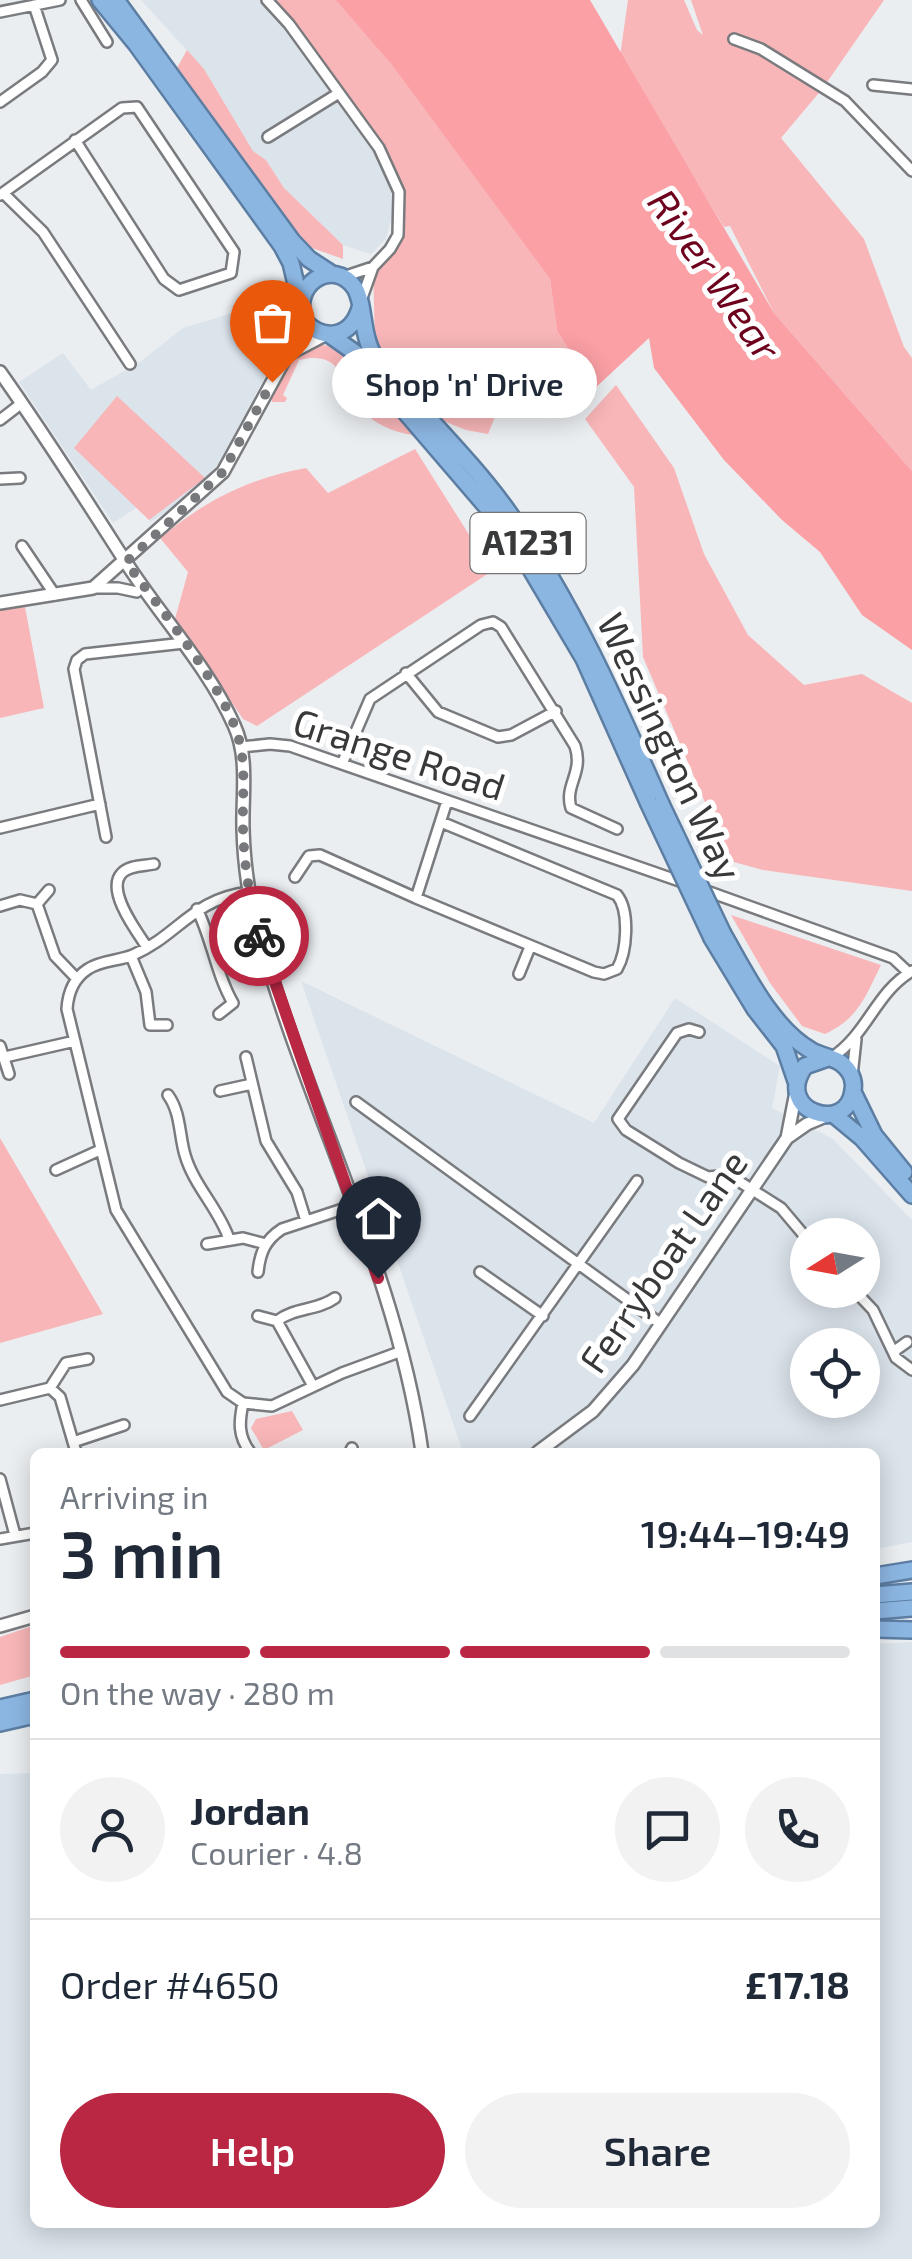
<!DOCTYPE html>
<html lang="en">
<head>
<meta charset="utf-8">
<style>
	:root { --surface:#fff; --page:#f2f2f3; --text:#1f2937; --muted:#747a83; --line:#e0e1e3; --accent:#b92743 }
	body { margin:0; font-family:"Exo 2",sans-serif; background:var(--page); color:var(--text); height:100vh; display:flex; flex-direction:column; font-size:38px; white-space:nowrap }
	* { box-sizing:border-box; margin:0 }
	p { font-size:32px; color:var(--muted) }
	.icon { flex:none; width:55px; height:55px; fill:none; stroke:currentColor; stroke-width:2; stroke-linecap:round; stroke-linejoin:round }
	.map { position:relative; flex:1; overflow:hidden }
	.drawer { position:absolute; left:30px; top:1448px; width:850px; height:780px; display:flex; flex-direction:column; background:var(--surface); border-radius:15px; box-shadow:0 5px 25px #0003 }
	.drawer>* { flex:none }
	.needle { width:65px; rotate:259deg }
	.tools { position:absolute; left:790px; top:1218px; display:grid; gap:20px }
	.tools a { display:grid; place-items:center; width:90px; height:90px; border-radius:50%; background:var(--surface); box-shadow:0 5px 25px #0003; font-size:50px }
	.pin { position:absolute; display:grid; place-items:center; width:85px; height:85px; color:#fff; margin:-102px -42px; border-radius:50% 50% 50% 0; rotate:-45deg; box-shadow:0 0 10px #0007 }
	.pin .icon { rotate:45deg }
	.courier { position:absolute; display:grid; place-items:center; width:100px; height:100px; margin:-50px; border:8px solid #b92743; border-radius:50%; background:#fff; color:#222; box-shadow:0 2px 12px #0007 }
	.bubble { position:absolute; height:70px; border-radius:35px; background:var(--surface); box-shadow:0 5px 25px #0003; font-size:32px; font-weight:600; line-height:70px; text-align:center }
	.summary em { font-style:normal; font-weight:600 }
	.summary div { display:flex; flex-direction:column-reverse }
	.summary { display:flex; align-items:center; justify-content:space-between; height:170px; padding:0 30px }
	h1 { font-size:65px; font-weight:600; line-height:75px }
	.bar { display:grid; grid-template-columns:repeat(4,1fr); gap:15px 10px; align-content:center; height:120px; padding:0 30px }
	.bar i { height:12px; border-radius:8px; background:var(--line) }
	.bar .selected { background:var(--accent) }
	.bar p { grid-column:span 4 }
	.line { display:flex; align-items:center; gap:25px; padding:0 30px; border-top:2px solid var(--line) }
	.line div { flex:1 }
	.round { display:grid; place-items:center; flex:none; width:105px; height:105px; border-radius:52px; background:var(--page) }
	.action { display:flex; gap:20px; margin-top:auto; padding:20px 30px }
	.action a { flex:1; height:115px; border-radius:60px; background:var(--accent); color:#fff; font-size:40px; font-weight:600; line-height:115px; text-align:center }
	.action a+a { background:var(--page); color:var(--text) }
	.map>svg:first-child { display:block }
</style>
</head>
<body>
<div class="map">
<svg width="912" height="2259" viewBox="0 0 912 2259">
	<rect width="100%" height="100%" fill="#ebeef1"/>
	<path fill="#dbe3eb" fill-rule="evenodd" d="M 141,0 L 314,0 L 354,96 L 373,153 L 384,170 L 391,193 L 392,217 L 386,239 L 371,254 L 343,245 L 284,188 L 266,160 L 253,151 L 204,69 Z
		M 276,300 L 279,338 L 262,382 L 220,462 L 183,500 L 151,522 L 139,506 L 113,523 L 19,382 L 63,353 L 91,390 L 140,362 L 183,328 Z
		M 301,981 L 594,1123 L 675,998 L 780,1066 L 772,1108 L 833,1139 L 912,1220 L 912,1542 L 875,1549 L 875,1452 L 463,1452 ZM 808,1235 L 862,1235 L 862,1290 L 808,1290 ZM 808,1345 L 862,1345 L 862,1400 L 808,1400 Z
		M 912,1642 L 912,2259 L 0,2259 L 0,1774 L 35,1773 L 35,2222 L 875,2222 L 875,1644 Z"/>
	<path fill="#f8b6b8" d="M 272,0 L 346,0 L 550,279 L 557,331 L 594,389 L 495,348 L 501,402 L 488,434 L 466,430 L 441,420 L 375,342 L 373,267 L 398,235 L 394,176 Z
		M 628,0 L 684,0 L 697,30 L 703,35 L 691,0 L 884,0 L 823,88 L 781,138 L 864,239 L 904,347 L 912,358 L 912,471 L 774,313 L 730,226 L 724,227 L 620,56 Z
		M 187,50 L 204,69 L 253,151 L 266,160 L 284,188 L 343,245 L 343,259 L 292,241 L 173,75 Z
		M 319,345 L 335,346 L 350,357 L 418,435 C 401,435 380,427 367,415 C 343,392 347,348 299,360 L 283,395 L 287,398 L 285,402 L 272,402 L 271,396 C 281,371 293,356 319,345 Z
		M 616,385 L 674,468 L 704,554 L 748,635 L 804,685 L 862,674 L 912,703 L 912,891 L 763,870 L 730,861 L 643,657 L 634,487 L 585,419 Z
		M 117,396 L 205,478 L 149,520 L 74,448 Z
		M 415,449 L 492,571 L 257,726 L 243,719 L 175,619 L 188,572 L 160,538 C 206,500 247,479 306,468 L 328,493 Z
		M 25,607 L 44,708 L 0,718 L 0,609 Z
		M 731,915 L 881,965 C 865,997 859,1018 825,1034 L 802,1026 L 770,983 Z
		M 0,1138 L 103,1314 L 0,1343 Z
		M 292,1411 L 303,1430 L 264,1450 L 251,1428 L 256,1419 Z
		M 35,1625 L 35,1675 L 0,1685 L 0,1637 Z"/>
	<path fill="#fba0a5" d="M 336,0 L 590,0 L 774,313 L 912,471 L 912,650 L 862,615 L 820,552 L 782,520 L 724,460 L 654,368 L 649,338 L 594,389 L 557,331 L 550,279 L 393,66 Z"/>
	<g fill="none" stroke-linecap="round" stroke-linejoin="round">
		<defs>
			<path id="minor" d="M 81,0 L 107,42
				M 267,0 L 289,24 L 379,148 L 399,192 L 398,235 L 390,249 L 373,267 L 362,298
				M 0,12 L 60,0
				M 734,39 L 761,49 L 845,101 L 912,171
				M 873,85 L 912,89
				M 0,102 L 42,72 L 52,60 L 34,5
				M 268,137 L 339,93
				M 3,193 L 43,232 L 130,364
				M 0,195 L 122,108 L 137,107 L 234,252 L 231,273 L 179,290 L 164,279 L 75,140
				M 343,277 L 373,267
				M 0,420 L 22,403
				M 0,479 L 20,478
				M 22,546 L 55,595
				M 93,588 L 118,588 L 137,592
				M 406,673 L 438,712 L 498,737 L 511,735 L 556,711
				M 241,747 L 270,744 L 290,746 L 685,883
				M 342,764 L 370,699 L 481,625 L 493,622 L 501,627 L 575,746 C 584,773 564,785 571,808 L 617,829
				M 441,822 L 617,895 C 630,911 627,952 617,969 L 604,974 L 594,972 L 416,898 L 447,801
				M 0,828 L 100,804
				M 106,837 L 74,669 L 77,660 L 85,654 L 184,643
				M 295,877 L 309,856 L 320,855 L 416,898
				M 704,890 L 893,958 L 909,973
				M 249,892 C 192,899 179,935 133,955 C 119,961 101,960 88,969 C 74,978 68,993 67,1009 L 116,1210 L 227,1392 L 243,1403 L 272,1406 L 342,1373 L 402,1351
				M 37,904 L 49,890
				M 0,906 L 20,900 L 37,904 L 55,956 L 77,979
				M 197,909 C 212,939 216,974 233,1003 L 219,1014
				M 147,947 C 137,932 105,890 122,873 C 129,865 144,866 154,864
				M 131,956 L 146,992 L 150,1025 L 167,1025
				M 519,974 L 530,947
				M 699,1032 L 689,1029 L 677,1033 L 618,1119 L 626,1130 L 679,1163 L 708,1177 L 729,1175 L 781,1208 L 808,1240
				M 0,1046 L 9,1074
				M 5,1057 L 75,1041
				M 246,1057 L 266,1141 L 297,1192 L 306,1221
				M 831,1058 C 868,1034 875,993 912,971
				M 852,1076 L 856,1039
				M 220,1091 L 252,1084
				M 168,1095 C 181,1113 179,1135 185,1155 C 194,1186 219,1209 229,1239
				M 356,1102 L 661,1324
				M 56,1170 L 100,1150
				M 207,1244 L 243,1238 L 266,1244
				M 258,1272 C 260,1253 265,1240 282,1229 L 355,1205
				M 480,1272 L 543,1316
				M 854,1290 L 873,1310 L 896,1358 L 912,1370
				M 258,1316 L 277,1321
				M 893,1352 L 907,1342
				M 313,1386 L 277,1321 C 295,1307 317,1311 335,1298
				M 50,1388 L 66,1363 L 88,1359
				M 0,1400 L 50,1388 L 60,1397 L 76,1452
				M 243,1403 C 239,1422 238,1436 250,1452
				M 470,1416 L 637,1181
				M 73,1442 L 124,1425
				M 350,1452 L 352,1448
				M 0,1479 L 15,1535
				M 0,1539 L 35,1533"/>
			<path id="tertiary" d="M 287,355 L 325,335
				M 0,372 C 44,434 84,497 125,561 C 160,616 207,665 234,725 C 249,757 242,795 243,829 C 244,865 249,900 259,934 C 307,1108 397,1272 422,1452
				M 0,603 L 93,588 L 223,472 L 287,355 L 300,312
				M 787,1138 L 807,1124 L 826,1116
				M 538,1452 L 593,1411 L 633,1365 L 787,1138 L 796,1092
				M 0,1626 L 35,1616"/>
			<path id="trunk" d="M 100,0 L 137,45 L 282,246 L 291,263 L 300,301
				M 116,0 L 292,241 L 309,259 L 332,274
				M 360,308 C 352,336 325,343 305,322 C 289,285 333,256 355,288 C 365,305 361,334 374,356 C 417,409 469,457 509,513 C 573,603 617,704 661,804
				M 330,335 L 354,352 L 510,534 L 584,659 L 648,802
				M 723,934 C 745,972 772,1029 812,1051 C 821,1056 832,1057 841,1063 C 849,1069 855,1079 853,1090 C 848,1136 772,1111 805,1066 L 828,1058
				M 712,938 L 755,1009 L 784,1046 L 797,1084
				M 853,1092 L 874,1135 L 904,1172
				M 833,1114 L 862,1138 L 912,1195
				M 875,1576 L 912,1570
				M 875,1595 L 912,1592
				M 875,1611 L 912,1608
				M 875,1629 L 912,1630
				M 0,1708 L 35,1700
				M 0,1723 L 35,1715"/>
		</defs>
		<use href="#minor" stroke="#797b7e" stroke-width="14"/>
		<use href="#tertiary" stroke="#797b7e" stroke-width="16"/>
		<use href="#trunk" stroke="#5c7ea3" stroke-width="20"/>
		<use href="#minor" stroke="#fff" stroke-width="9"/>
		<use href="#tertiary" stroke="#fff" stroke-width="11"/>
		<use href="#trunk" stroke="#8cb6e2" stroke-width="15"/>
		<defs>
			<path id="trunk-bridge" d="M 648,802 L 712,938
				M 661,804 L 723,934"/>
		</defs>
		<use href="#trunk-bridge" stroke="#5c7ea3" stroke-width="20" stroke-linecap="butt"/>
		<use href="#trunk-bridge" stroke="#8cb6e2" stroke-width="15"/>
	</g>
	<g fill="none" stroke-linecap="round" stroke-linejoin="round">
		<path stroke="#77787b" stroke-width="10" stroke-dasharray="0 18" d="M 259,936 C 250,901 244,865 243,829 C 242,801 246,772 240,744 C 230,694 158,606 126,562 L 223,472 L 272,382"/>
		<path stroke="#b92743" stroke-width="12" d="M 259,936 L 378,1278"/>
	</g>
	<g text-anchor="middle" stroke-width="10" stroke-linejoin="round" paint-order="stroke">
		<rect fill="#fff" stroke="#747476" stroke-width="2.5" x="470.5" y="513" width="115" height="60" rx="8"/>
		<g font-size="35" font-weight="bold" fill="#38393b">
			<text x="528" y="555">A1231</text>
		</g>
		<g font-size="38" fill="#38393b" stroke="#fff">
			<text transform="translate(669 747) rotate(65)" y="13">Wessington Way</text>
			<text transform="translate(399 755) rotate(18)" y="13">Grange Road</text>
			<text transform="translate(664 1262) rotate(-55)" y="13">Ferryboat Lane</text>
		</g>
		<g font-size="40" font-style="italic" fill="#6d001d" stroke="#fff">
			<text transform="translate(714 275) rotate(55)" y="14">River Wear</text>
		</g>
	</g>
</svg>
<div class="tools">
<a><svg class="needle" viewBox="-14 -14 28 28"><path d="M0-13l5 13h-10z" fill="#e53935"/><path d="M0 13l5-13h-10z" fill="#747a83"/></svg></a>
<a><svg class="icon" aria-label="locate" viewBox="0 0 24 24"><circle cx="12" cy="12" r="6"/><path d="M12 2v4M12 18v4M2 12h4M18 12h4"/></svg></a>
</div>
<div class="pin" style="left:272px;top:382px;background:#ea580c"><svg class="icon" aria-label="bag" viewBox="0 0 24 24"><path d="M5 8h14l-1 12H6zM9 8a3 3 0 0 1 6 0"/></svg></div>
<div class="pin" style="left:378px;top:1278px;background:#1f2937"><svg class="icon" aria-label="home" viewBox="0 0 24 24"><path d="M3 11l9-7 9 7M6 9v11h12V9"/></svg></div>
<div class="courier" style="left:259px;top:936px"><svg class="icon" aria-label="bike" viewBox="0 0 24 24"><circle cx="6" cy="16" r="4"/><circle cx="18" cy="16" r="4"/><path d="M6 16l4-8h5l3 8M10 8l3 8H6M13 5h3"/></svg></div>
<div class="bubble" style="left:332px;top:348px;width:265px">Shop 'n' Drive</div>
<section class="drawer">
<div class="summary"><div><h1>3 min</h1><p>Arriving in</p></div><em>19:44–19:49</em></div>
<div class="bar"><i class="selected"></i><i class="selected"></i><i class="selected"></i><i></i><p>On the way · 280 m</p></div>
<div class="line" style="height:180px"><a class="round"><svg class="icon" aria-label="person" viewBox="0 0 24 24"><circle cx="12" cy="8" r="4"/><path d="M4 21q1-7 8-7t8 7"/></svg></a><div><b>Jordan</b><p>Courier · 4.8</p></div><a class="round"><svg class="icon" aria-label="chat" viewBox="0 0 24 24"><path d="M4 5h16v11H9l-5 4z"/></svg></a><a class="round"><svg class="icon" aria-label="phone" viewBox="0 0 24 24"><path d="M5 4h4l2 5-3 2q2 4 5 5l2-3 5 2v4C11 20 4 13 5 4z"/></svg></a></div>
<div class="line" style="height:130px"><div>Order #4650</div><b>£17.18</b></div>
<div class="action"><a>Help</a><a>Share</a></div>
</section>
</div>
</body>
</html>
